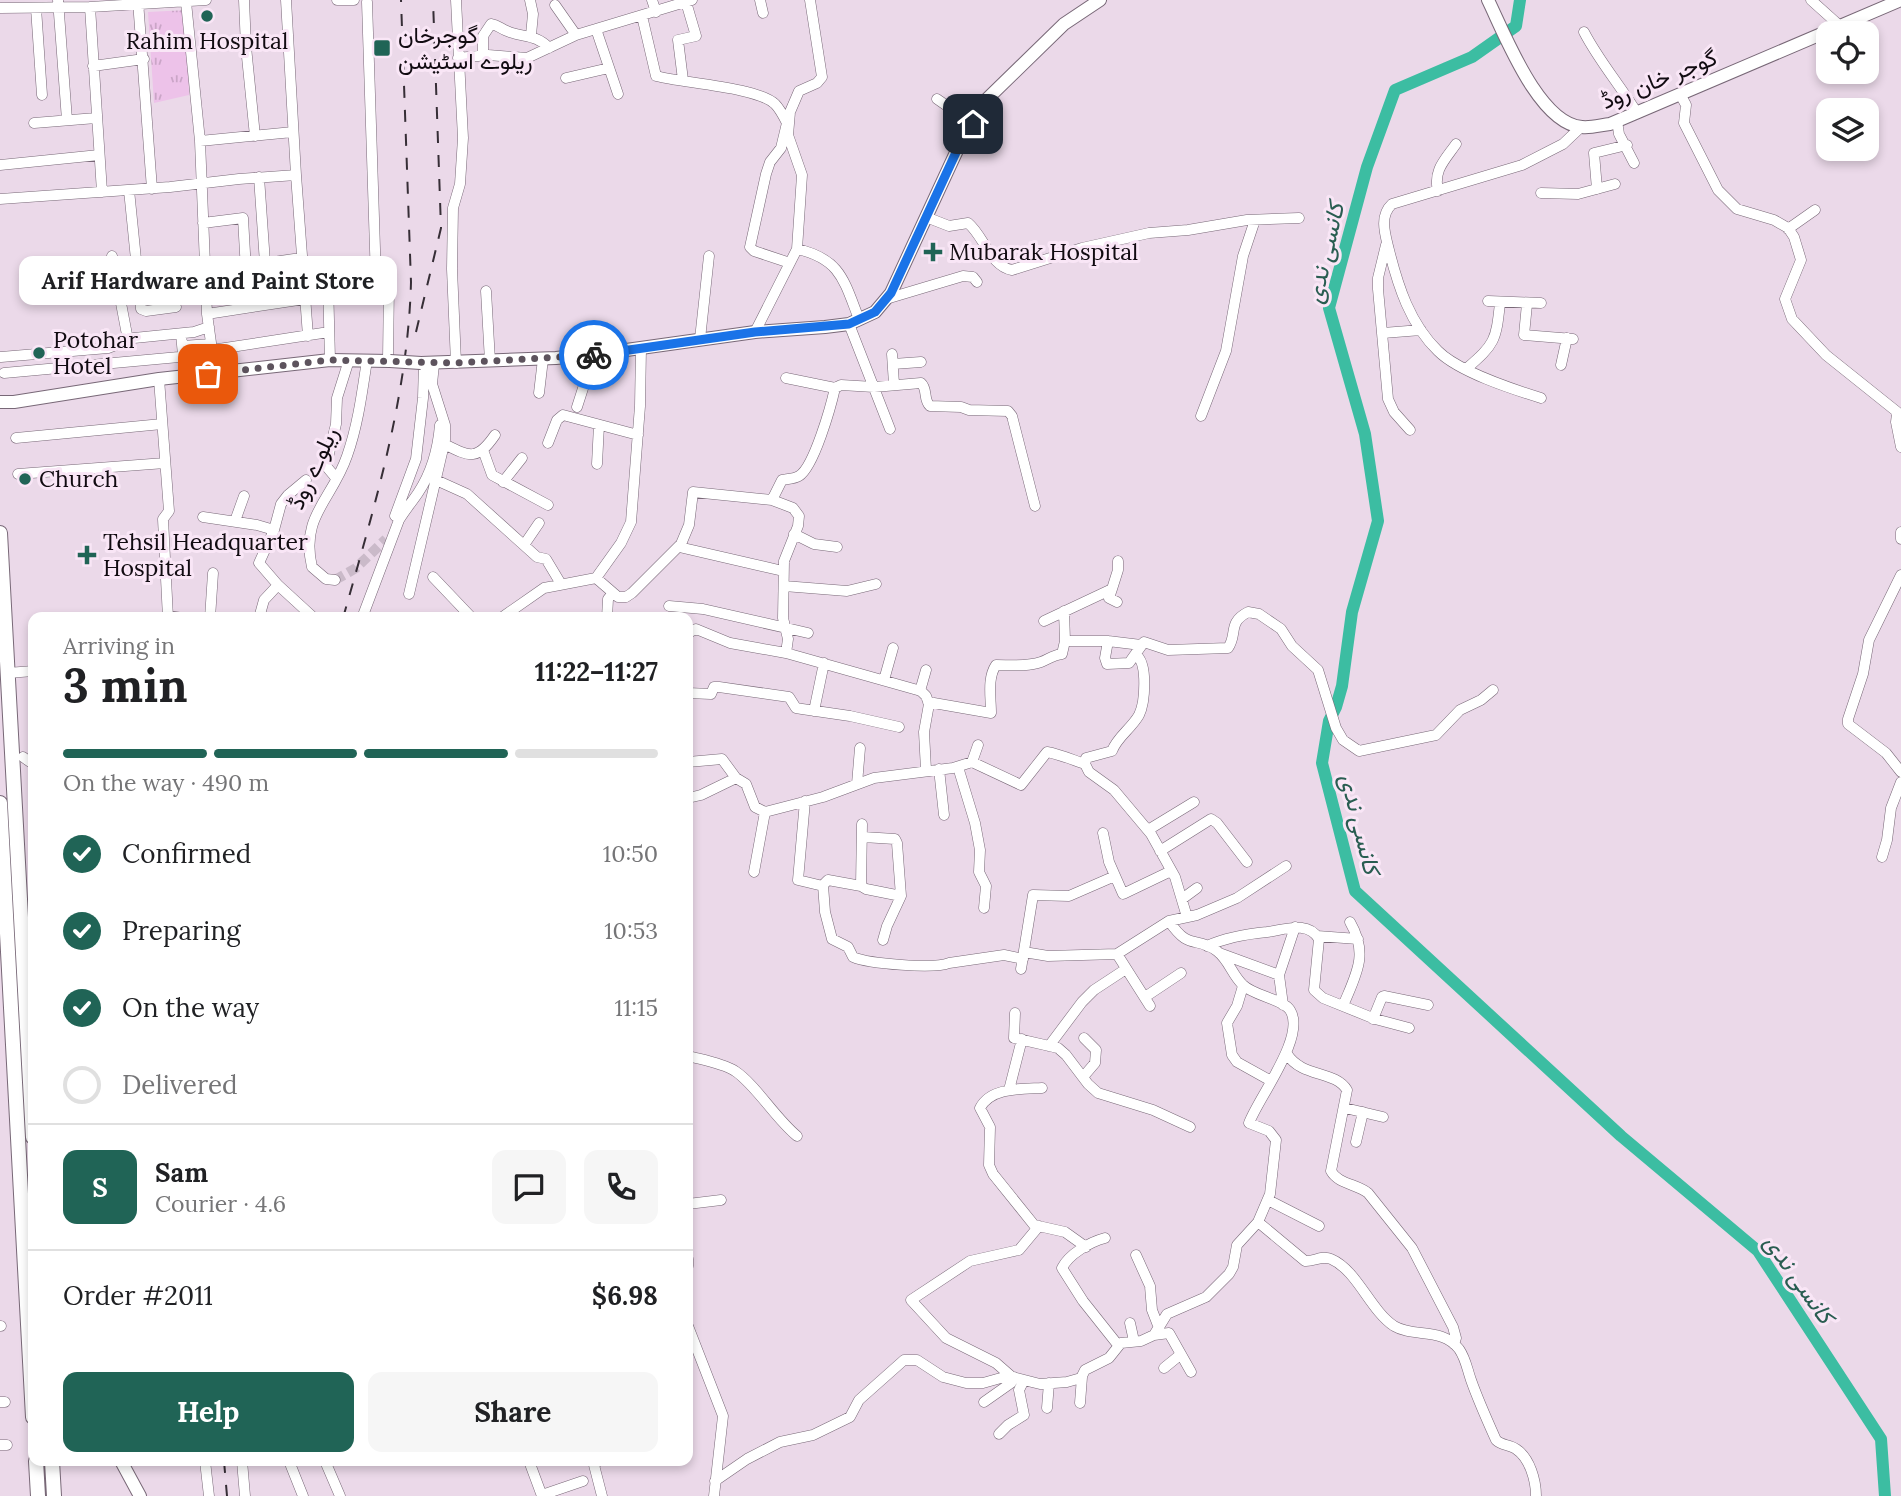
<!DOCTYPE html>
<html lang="en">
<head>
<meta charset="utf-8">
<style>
	:root { --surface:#fff; --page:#f6f6f6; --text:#202124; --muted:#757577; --line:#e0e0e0; --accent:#206456 }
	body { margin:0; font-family:Lora,Vazirmatn,serif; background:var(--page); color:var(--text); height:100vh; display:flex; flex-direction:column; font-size:26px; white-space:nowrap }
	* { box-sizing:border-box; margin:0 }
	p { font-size:23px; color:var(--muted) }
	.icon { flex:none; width:38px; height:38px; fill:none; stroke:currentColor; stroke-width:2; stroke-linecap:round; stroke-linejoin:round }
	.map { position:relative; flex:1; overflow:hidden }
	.side { position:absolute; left:28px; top:612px; width:665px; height:854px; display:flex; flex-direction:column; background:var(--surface); border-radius:14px; box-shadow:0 4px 10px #0003 }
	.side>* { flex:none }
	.buttons { position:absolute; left:1816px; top:21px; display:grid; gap:14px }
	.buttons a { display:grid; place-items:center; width:63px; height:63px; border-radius:14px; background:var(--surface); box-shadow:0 4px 10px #0003; font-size:35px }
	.pin { position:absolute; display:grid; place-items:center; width:60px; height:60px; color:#fff; margin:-30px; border-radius:14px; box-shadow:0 4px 10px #0006 }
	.courier { position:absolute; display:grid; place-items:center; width:70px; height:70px; margin:-35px; border:5px solid #1a73e8; border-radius:50%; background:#fff; color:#222; box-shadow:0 2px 9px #0007 }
	.bubble { position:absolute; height:49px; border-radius:14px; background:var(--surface); box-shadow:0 4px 10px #0003; font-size:23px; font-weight:800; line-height:49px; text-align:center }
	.head em { font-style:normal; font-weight:800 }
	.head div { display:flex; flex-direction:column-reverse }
	.head { display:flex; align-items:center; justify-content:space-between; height:119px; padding:0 35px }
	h1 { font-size:46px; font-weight:800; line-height:52px }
	.bar { display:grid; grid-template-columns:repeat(4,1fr); gap:10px 7px; align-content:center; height:84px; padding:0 35px }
	.bar i { height:9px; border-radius:5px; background:var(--line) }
	.bar .active { background:var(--accent) }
	.bar p { grid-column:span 4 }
	.line { display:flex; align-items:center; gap:18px; padding:0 35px; border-top:2px solid var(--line) }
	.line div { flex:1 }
	.round { display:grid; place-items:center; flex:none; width:74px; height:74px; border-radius:14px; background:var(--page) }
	ol { padding:0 35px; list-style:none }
	li { display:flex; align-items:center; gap:21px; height:77px }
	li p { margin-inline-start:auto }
	li .icon { padding:7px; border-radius:50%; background:var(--accent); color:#fff; stroke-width:4 }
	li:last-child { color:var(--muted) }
	li i { width:38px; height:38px; border:4px solid var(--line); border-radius:50% }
	.button { display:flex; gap:14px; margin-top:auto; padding:14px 35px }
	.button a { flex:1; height:80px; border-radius:14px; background:var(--accent); color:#fff; font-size:28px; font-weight:800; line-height:80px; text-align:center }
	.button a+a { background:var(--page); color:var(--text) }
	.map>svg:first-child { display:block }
</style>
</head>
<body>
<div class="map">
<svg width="1901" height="1496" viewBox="0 0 1901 1496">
	<defs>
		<pattern id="park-tufts" width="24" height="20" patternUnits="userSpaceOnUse" patternTransform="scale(1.75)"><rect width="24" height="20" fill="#edc2e9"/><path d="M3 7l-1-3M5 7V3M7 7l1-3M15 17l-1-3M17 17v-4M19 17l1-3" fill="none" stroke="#caa5c7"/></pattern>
	</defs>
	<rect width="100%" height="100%" fill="#ebd9e9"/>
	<path fill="url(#park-tufts)" d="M 187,10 L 189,95 L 154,103 L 148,12 Z"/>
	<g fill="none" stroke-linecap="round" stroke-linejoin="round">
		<path stroke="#3cbda2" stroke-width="12" d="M 1520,0 L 1516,26 L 1472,57 L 1395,90 L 1367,167 L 1329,308 L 1365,434 L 1378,521 L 1352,612 L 1342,686 L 1336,707 L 1329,721 L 1322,763 L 1355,891 L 1621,1136 L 1758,1251 L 1881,1439 L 1885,1496"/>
		<path stroke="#cabac9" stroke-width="10" stroke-dasharray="10 5" stroke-linecap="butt" d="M 335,580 L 356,568 L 386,539"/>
		<defs>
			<path id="minor" d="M 58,0 L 67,120
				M 244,0 L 246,47 L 255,136
				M 337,0 L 354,0
				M 456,0 L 463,138 L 460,184 L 453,208 L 452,269 L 456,363
				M 530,0 L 533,14 L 531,35
				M 652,0 L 656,12
				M 760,0 L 763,13
				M 1811,0 L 1840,26
				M 138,1 L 152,189
				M 186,2 L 200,141 L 207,314 L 212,350 L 329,332
				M 367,2 L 376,280 L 389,283 L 388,360
				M 555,5 L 576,35
				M 90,7 L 102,192
				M 0,8 L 90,7 L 206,0
				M 36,8 L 42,95
				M 642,16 L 656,76 C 682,83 757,87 775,104 C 780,109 784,117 787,123 L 781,148 L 770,162 L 766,174 L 750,247 L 754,251 L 790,263
				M 596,29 L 618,94
				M 1584,32 C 1599,61 1620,85 1637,113
				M 483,55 L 483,36 L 491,24 C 498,25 501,29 507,31 C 523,38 536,34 549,48
				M 458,58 L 488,55 L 527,58 L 576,35 L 692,0
				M 93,66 L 144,59
				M 566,78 L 609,68
				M 683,80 L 678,40 L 696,36 L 686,2
				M 1680,94 L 1686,105 L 1684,123 L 1718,190 L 1737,209 L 1774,220 L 1788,228 L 1794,237 L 1801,260 L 1785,299 L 1792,319 L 1826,355 L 1901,415
				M 937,99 L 973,124
				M 1617,121 L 1619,134 L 1634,163
				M 34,123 L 96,118
				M 200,141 L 293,132
				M 0,165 L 99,155
				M 296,175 L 308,336
				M 259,177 L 265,263
				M 1597,189 L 1594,153 L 1627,145
				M 129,190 L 141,309 L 146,311 L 176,307
				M 1438,191 C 1433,170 1445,160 1456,144
				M 1541,193 L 1578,194 L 1615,184
				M 0,199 L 170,187 L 239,179 L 296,175 L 286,0
				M 926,217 L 949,226 L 968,223 C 984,236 990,266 1012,270 L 1082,248 L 1149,233 L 1188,230 L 1247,220 L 1299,218
				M 203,223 L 243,218 L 248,306
				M 1788,229 L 1815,210
				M 1386,245 L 1378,278 L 1378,289 L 1388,399 L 1394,412 L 1410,430
				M 797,249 C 841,259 844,281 859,319
				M 112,256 L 128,340
				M 245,266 L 301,258
				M 486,291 L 490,361
				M 886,299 L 963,276 L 973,277 L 977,282
				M 1488,301 L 1541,303
				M 1527,304 L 1524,335 L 1573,339
				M 207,314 L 305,299
				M 849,324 L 890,429
				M 755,332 L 797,249 L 802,175 L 788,135 L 790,112 L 799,91 L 817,83 L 822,77 L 810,0
				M 1383,333 L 1421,330
				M 700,339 L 709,256
				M 183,346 L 210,344
				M 892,354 L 894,384
				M 1,357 L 108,348 L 134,338 L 194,332 L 209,327
				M 330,360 L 328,282 L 359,277 L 376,280
				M 893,364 L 921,362
				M 1561,365 L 1567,338
				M 1466,369 C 1495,344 1496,341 1500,303
				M 4,373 L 179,357 L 183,355 L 181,334
				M 786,378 L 835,388 L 841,385 L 874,387 L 921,383 C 928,389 923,400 930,406 L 961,407 L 969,410 L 1008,411 L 1012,416 L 1035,506
				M 159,379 L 169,511 L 163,519 L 168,618
				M 539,393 L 543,359
				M 1541,398 C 1512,389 1459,372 1438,351 C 1410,324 1398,286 1389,250 C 1385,234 1379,216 1392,204 L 1522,165 L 1563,144 L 1581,127
				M 577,407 L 594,354
				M 1897,414 L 1896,422 L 1901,447
				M 1201,416 L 1226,351 L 1243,256 L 1255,220
				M 16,438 L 162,424
				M 548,443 L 557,420 L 563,415 L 638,435
				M 444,444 C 470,457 477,461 495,435
				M 483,450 L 492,475 L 548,505
				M 597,464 L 599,425
				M 18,474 L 165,463
				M 336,478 L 326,466 L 336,424 L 337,398 L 349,360
				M 306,480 L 288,495 L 281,504 L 274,530 L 259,563 L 278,585 L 314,618
				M 436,480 L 467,494 L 537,557 L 546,559 L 561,584
				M 503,482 L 522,458
				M 772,500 L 793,508 L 799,516 L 798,526 L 784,561 L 783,618 L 788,639 L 786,653
				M 395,516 L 416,459 L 423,398 L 424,364
				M 203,517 L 257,525 L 274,530
				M 235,521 L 244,496
				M 1901,532 L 1901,539
				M 794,534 L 814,544 L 837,547
				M 524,545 L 539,523
				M 679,547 L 783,571
				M 1901,575 L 1869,640 L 1863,674 L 1848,719 L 1848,724 L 1886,753 L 1901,772
				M 433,577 L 472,618
				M 596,578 L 618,597 L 626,597 L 632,593 L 681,544 L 689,525 L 693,492 L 772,500 L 782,480 C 787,479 794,479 799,476 C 814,467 831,406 835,388
				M 335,580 L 326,579 L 312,567 C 300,516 332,500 347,456 C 358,425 362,393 367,360
				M 784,586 L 847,591 L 876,584
				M 1112,589 L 1109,598 L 1117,602
				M 409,594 L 445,440 L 445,425 L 432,384 L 434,364
				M 669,606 L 703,609 L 808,633
				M 1064,611 L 1065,641
				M 168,616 L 183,618
				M 210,618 L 213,573
				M 259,618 L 264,600 L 278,585
				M 362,618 L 399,520 C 405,510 412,502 418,493 C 432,472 438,449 440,425
				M 501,618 L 544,588 L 596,578 L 621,543 L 631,522 L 640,406 L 641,348
				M 607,618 L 608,599 L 612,594
				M 1044,621 L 1112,589 L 1118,570 L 1118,561
				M 688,633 L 696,629 L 730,643 L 786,653 L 921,691 L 926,696 L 929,704 L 924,732 L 926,770
				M 1108,641 L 1105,658 L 1107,664 L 1129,663 L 1144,642 L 1168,650 L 1228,648 C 1238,634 1227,623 1248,612 L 1259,614 L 1281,629 L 1292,646 L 1318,670 L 1336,728 L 1343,740 L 1359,751 L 1436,735 L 1460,710 L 1481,700 L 1493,690
				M 8,673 L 33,671
				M 884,680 L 893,648
				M 920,691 L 926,670
				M 688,693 L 711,694 L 714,687 L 719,687 L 789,697 L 796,708 L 802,709 L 850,716 L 899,727
				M 928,702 L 991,713 C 991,698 987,678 996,665 C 1010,665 1027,667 1041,662 C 1049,659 1053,655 1062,654 L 1065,641 L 1108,641 L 1141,645
				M 814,711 L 824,663
				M 23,757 L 33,764
				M 688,762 L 722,759 L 736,778
				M 972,762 L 978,745
				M 1085,764 L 1086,758 L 1112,751 C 1117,737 1131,729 1139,715 C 1145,703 1148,663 1136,655
				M 958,767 L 975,823 L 980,850 L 979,872 L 986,886 L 984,908
				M 939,769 L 944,815
				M 857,784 L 860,748
				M 688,798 L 701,795 L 736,778 L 746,784 L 755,807 L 765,812 L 823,797 L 874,778 L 953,768 L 972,762 L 1021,785 L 1047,752 C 1059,754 1073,760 1085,764 L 1089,772 L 1114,790 L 1151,834 L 1175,877 L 1187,917
				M 805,801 L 798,880 L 823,886
				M 862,824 L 861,886 L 828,880 L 823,885 L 825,912 L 832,939 L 848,947 L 853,957 C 869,964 935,969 949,963 L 1004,955 L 1023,959
				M 1148,830 L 1194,802
				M 1103,833 L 1109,862 L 1123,894 L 1171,871
				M 863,837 L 895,839 L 897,843 L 901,896 L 887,926 L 883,940
				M 1160,851 L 1211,819 L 1217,823 L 1247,862
				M 1882,857 L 1887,840 L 1891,808 L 1901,782
				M 754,872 L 765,812
				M 861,886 L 866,889 L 901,896
				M 1182,899 L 1197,888
				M 1317,936 L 1358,939
				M 1207,946 C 1227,937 1246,934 1267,932 C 1284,930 1308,920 1319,939 L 1314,990 L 1323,998 L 1375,1019 L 1409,1028
				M 1024,952 L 1048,956 L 1117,954 L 1169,921 L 1197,915 L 1237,898 L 1286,866
				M 1219,953 L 1279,975
				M 1117,954 L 1150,1006
				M 1021,969 L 1033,895 L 1069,896 L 1115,876
				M 1243,986 L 1237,1006 L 1227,1023 L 1232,1055 L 1237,1062 L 1271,1081
				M 1145,997 L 1181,973
				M 1283,1005 L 1279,975 L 1295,927
				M 1343,1006 C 1356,974 1369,955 1350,922
				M 1015,1013 L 1014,1038 L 1058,1048 L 1066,1055 L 1088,1084 L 1098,1093 L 1153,1110 L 1190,1127
				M 1373,1019 L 1382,997 L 1384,996 L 1428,1005
				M 1049,1046 L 1082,1002 L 1094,990 L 1126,969
				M 1287,1054 C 1302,1078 1335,1070 1347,1090 L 1331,1171 C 1338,1184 1357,1184 1368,1193 L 1412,1248 L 1453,1327 L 1456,1338 L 1454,1344
				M 688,1056 C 703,1060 722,1063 735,1071 C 756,1085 775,1118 797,1136
				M 1083,1077 L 1095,1063 L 1096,1050 L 1084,1038
				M 1042,1088 C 1022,1089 991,1087 980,1108 L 990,1127 L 989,1165 L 993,1174 L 1034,1225 L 1065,1232 L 1086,1247
				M 1009,1090 L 1022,1039
				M 1345,1108 L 1383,1117
				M 1356,1142 L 1363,1112
				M 1268,1200 L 1319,1226
				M 688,1204 L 721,1200
				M 1258,1222 L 1305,1261 C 1313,1262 1322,1255 1331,1259 C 1357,1270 1370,1310 1394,1326 C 1414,1338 1442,1327 1459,1349 C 1466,1359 1467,1369 1471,1380 C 1478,1400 1487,1420 1496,1440 C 1502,1446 1509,1444 1516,1449 C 1530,1458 1536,1481 1536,1496
				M 1105,1238 C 1090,1242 1069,1254 1062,1268 L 1083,1301 L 1118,1345
				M 1136,1255 L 1150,1286 L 1152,1310 L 1159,1328
				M 688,1259 L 688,1266
				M 1130,1323 L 1134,1341
				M 0,1326 L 1,1326
				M 688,1326 L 723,1416 L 714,1496
				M 1154,1335 L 1169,1333 L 1191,1372
				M 1164,1368 L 1180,1355
				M 1012,1377 L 996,1363 L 946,1338 L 911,1300 L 970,1261 L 1019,1250 L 1039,1226
				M 0,1402 L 5,1402
				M 984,1402 L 1011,1383 L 1014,1377
				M 1080,1403 L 1082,1377
				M 1047,1408 L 1049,1383
				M 999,1434 L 1008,1425 L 1024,1415 L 1019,1390 L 1024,1380
				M 0,1445 L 7,1445
				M 205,1461 L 209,1496
				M 242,1461 L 245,1496
				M 289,1461 L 303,1496
				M 325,1461 L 340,1496
				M 529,1461 L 542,1496
				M 598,1461 L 594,1465 L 602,1496
				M 715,1481 L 747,1459 L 780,1442 L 813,1435 L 850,1417 L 859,1400 L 904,1360 L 917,1360 L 943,1377 L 966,1383 L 983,1383 L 1008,1376 L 1040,1384 L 1067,1382 L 1081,1378 L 1085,1370 L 1109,1358 L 1121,1343 L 1141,1341 L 1154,1335 L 1167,1314 L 1206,1297 L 1229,1274 L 1233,1267 L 1237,1245 L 1258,1222 L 1270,1194 L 1276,1140 L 1269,1131 L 1249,1123 C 1258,1098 1307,1036 1290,1010 C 1283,999 1254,996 1243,985 C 1232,975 1229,960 1217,951 C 1195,935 1190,952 1169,921
				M 542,1495 L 583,1481"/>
			<path id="major" d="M 1488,0 C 1505,35 1539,124 1582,127 C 1591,128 1601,125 1610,124 L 1901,0
				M 421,363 L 556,358 L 605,353 L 755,332 L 825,327 L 849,324 L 875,312 L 891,293 L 959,146 L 986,100 L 1064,24 L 1100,0
				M 0,402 L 14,402 L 159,379 L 330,360 L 390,361
				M 121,1461 L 140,1496"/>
			<path id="highway" d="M 0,533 L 33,1137
				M 0,803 L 33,1417
				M 36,1461 L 38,1496
				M 52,1461 L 54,1496"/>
		</defs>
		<use href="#minor" stroke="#786877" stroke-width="11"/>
		<use href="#major" stroke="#786877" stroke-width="14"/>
		<use href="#highway" stroke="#786877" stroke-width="16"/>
		<use href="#minor" stroke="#fff" stroke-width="10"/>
		<use href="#major" stroke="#fff" stroke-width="12"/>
		<use href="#highway" stroke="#fff" stroke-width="14"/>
		<path stroke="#362e36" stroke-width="2" stroke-dasharray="12 12" stroke-linecap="butt" d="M 416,332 L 441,228 L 433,0
			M 343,618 C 374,508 408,397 411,282 L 401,0
			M 224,1461 L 227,1496"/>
		<defs>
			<path id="major-bridge" d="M 390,361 L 421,363"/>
		</defs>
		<use href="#major-bridge" stroke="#786877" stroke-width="14" stroke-linecap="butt"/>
		<use href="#major-bridge" stroke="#fff" stroke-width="12"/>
	</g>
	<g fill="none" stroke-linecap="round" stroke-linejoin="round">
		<path stroke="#5d535d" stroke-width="7" stroke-dasharray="0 12.6" d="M 208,374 L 330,360 L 456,363 L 594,355"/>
		<path stroke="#1a73e8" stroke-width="9" d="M 594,355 L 755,332 L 849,324 L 875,312 L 891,293 L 959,146 L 973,124"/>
	</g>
	<g fill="#206456" stroke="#f9e6f6" stroke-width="2.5">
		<circle cx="207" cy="16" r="7"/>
		<rect x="373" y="39" width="18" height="18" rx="3.5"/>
		<path d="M929.5 241.5h7v7h7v7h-7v7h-7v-7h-7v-7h7z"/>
		<circle cx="39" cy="353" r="7"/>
		<circle cx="25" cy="479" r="7"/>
		<path d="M83.5 544.5h7v7h7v7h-7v7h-7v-7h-7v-7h7z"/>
	</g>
	<g text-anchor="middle" stroke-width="6" stroke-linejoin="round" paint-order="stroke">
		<g font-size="23" fill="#110b11" stroke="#f9e6f6" text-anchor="start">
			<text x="398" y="43">گوجرخان<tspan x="398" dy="26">ریلوے اسٹیشن</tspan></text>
			<text x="207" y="49" text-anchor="middle">Rahim Hospital</text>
			<text x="949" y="260">Mubarak Hospital</text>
			<text x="53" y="348">Potohar<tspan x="53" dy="26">Hotel</tspan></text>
			<text x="39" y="487">Church</text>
			<text x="103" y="550">Tehsil Headquarter<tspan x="103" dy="26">Hospital</tspan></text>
		</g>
		<g font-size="23" fill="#110b11" stroke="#f9e6f6">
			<text transform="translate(1659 79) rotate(-22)" y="8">گوجر خان روڈ</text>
			<text transform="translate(313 468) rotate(-65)" y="8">ریلوے روڈ</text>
		</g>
		<g font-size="24" font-style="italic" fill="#295d51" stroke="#f9e6f6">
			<text transform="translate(1325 253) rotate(-77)" y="8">کانسی ندی</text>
			<text transform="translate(1360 824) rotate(76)" y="8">کانسی ندی</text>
			<text transform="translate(1799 1279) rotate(55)" y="8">کانسی ندی</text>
		</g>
	</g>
</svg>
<div class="buttons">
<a><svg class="icon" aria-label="locate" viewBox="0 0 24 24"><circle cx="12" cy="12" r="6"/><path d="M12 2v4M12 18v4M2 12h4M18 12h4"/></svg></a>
<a><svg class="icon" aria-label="layers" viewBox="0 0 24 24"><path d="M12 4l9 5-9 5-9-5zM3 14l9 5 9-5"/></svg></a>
</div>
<div class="pin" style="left:208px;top:374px;background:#ea580c"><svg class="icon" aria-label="bag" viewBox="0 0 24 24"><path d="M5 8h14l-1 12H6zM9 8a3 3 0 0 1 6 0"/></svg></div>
<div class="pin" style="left:973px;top:124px;background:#1f2937"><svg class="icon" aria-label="home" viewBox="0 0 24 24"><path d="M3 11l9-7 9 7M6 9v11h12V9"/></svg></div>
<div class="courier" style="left:594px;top:355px"><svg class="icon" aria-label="bike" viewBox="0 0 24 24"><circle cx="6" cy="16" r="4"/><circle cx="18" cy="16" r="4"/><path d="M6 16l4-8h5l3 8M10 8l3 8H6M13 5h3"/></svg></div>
<div class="bubble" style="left:19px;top:256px;width:378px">Arif Hardware and Paint Store</div>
<section class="side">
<div class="head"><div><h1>3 min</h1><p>Arriving in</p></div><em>11:22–11:27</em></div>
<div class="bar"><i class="active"></i><i class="active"></i><i class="active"></i><i></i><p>On the way · 490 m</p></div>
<ol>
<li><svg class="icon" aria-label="check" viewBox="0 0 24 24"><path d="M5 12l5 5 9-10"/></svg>Confirmed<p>10:50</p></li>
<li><svg class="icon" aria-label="check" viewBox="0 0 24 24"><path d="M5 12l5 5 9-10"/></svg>Preparing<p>10:53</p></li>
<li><svg class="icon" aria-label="check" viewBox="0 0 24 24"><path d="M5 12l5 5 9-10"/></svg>On the way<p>11:15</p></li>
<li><i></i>Delivered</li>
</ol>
<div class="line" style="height:126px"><b class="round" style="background:var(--accent);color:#fff">S</b><div><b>Sam</b><p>Courier · 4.6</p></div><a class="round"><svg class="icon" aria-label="chat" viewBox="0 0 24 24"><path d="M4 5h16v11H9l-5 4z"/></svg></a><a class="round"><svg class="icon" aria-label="phone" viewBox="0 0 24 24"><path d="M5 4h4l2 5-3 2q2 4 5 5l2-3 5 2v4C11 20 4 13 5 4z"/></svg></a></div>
<div class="line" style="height:91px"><div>Order #2011</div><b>$6.98</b></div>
<div class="button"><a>Help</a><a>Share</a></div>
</section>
</div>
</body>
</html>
